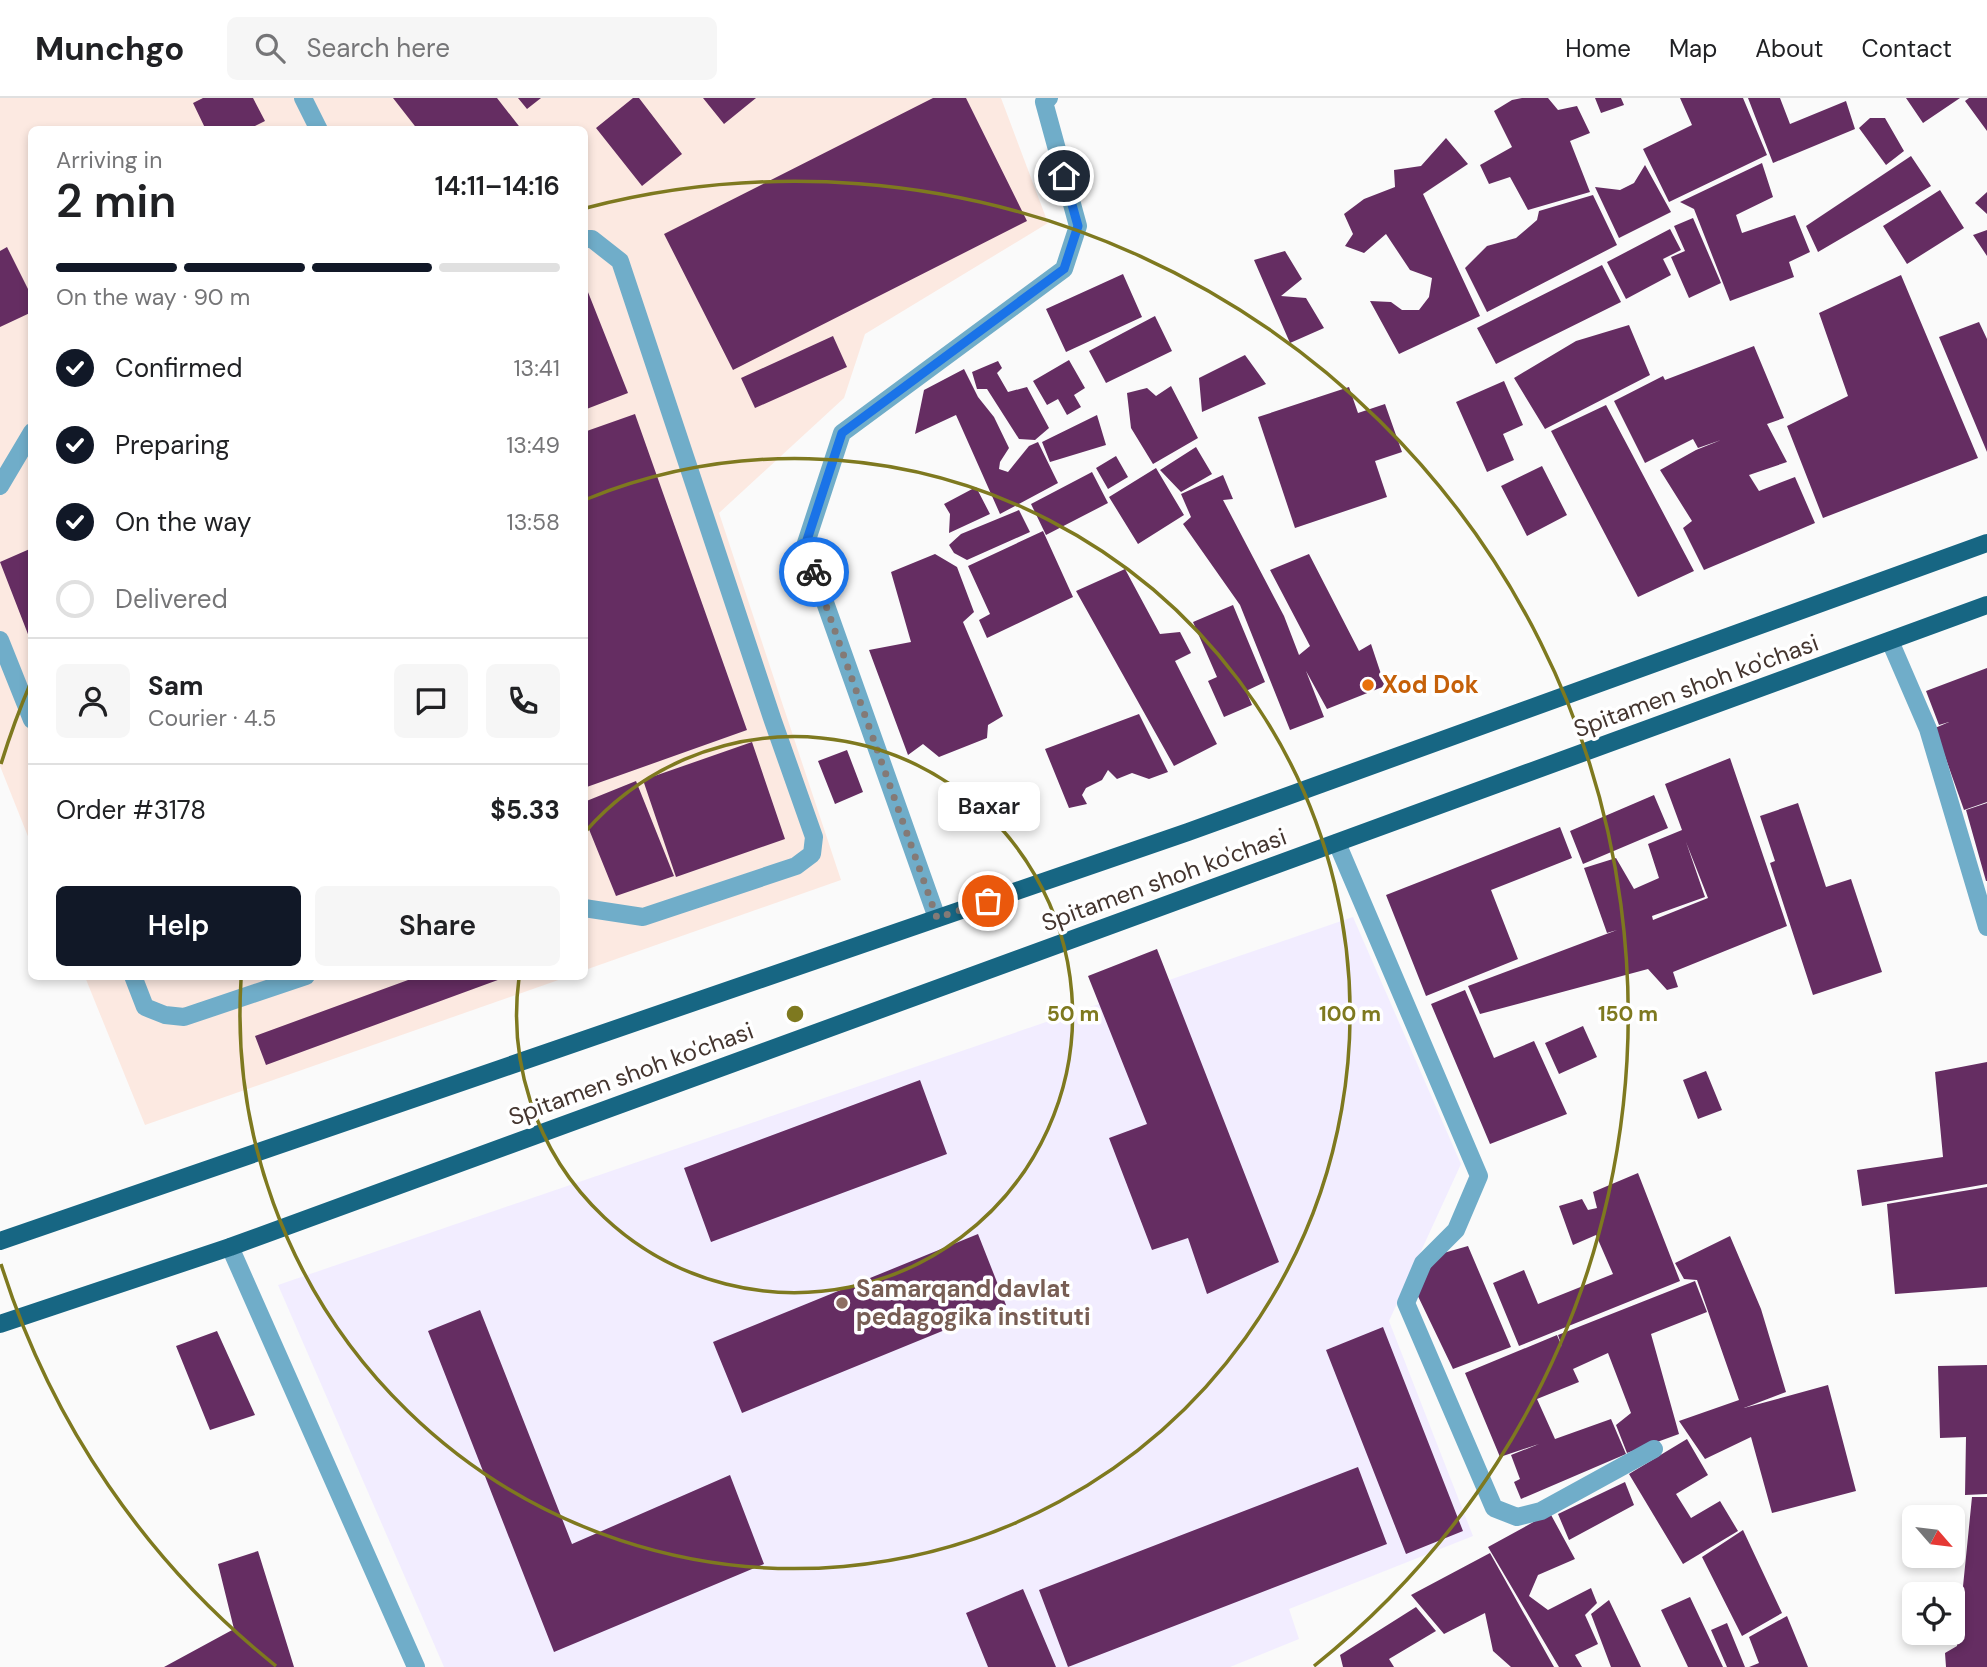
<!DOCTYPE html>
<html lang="en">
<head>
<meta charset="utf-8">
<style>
	:root { --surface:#fff; --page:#f6f6f6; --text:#202124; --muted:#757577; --line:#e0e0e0; --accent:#111827 }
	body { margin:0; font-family:"DM Sans",sans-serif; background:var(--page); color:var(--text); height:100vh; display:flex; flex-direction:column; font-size:26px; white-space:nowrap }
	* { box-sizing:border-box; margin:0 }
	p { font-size:23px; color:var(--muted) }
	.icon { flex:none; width:38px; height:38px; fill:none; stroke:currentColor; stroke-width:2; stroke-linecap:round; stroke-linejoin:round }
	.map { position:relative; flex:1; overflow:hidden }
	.panel { position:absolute; left:28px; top:28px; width:560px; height:854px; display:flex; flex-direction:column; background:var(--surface); border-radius:10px; box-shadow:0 4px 10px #0003 }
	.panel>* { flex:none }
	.needle { width:46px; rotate:118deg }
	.controls { position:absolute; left:1902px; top:1407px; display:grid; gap:14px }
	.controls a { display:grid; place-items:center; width:63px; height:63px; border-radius:10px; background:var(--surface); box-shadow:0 4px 10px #0003; font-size:35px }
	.pin { position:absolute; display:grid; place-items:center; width:60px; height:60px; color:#fff; margin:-30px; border:4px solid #fff; border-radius:50%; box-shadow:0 2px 7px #0007 }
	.courier { position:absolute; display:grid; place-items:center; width:70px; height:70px; margin:-35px; border:5px solid #1a73e8; border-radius:50%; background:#fff; color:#222; box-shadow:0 2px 9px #0007 }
	.bubble { position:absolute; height:49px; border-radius:10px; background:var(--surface); box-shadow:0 4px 10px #0003; font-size:23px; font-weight:600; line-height:49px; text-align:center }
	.summary em { font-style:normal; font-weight:600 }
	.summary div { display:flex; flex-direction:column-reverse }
	.summary { display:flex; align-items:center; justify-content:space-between; height:119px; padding:0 28px }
	h1 { font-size:46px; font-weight:600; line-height:52px }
	.bar { display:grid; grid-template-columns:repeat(4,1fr); gap:10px 7px; align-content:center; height:84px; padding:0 28px }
	.bar i { height:9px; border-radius:5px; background:var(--line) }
	.bar .active { background:var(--accent) }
	.bar p { grid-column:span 4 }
	.line { display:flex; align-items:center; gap:18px; padding:0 28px; border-top:2px solid var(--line) }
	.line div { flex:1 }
	.round { display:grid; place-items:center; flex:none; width:74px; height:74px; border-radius:10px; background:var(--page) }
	ol { padding:0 28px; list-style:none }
	li { display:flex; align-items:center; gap:21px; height:77px }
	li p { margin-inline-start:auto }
	li .icon { padding:7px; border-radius:50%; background:var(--accent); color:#fff; stroke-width:4 }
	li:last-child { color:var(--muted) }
	li i { width:38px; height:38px; border:4px solid var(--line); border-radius:50% }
	.cta { display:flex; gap:14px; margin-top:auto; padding:14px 28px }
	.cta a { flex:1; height:80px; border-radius:10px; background:var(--accent); color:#fff; font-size:28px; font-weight:600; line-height:80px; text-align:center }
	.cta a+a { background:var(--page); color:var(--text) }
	header { display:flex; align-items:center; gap:42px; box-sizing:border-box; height:98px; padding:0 35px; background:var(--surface); border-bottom:2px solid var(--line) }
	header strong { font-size:33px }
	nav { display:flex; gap:38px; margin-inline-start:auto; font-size:24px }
	.search { width:490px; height:63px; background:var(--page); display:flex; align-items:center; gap:18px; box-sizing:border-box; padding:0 24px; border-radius:10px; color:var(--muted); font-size:26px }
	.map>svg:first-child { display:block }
</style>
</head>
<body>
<header>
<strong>Munchgo</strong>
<div class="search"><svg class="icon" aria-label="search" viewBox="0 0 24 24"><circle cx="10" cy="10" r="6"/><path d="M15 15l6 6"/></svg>Search here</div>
<nav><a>Home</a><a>Map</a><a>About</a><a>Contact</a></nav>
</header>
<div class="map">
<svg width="1987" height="1569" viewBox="0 0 1987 1569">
	<rect width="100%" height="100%" fill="#fafafa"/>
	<path fill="#fce9e1" d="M 0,0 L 1001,0 L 1048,125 L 865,236 L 844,300 L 719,415 L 841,782 L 585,872 L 584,32 L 32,32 L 31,746 L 0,668 Z
		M 85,879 L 567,879 L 145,1027 Z"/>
	<path fill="#f2edff" d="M 1353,819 L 1461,1066 L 1389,1223 L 1473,1438 L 1289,1511 L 1299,1541 L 1230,1569 L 444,1569 L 278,1187 Z"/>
	<path fill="#652d62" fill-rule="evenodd" d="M 203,0 L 253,0 L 265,23 L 247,32 L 206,32 L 193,5 Z
		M 393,0 L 497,0 L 522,32 L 418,32 Z
		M 518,0 L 541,0 L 527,11 Z
		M 633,0 L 639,0 L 682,56 L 642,88 L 596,30 Z
		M 703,0 L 756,0 L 724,26 Z
		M 933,0 L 966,0 L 1027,123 L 733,272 L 664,136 Z
		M 1522,0 L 1548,0 L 1558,12 L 1577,8 L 1590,35 L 1570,43 L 1590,94 L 1528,112 L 1510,79 L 1489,86 L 1480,67 L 1512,49 L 1494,13 L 1512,2 Z
		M 1595,0 L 1621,0 L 1624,7 L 1601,15 Z
		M 1680,0 L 1743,0 L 1767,57 L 1669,104 L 1643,51 L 1692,27 Z
		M 1748,0 L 1780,0 L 1790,26 L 1846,3 L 1855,31 L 1773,65 Z
		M 1906,0 L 1960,0 L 1923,25 Z
		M 1969,0 L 1987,0 L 1987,33 L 1965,3 Z
		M 1870,20 L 1885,20 L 1904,53 L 1886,67 L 1859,30 Z
		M 1446,40 L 1468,66 L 1423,96 L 1480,218 L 1399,256 L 1370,203 L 1391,204 L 1402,212 L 1419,212 L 1429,199 L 1432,180 L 1410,172 L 1386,136 L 1364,155 L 1345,148 L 1353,136 L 1344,116 L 1364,101 L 1395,89 L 1394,72 L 1421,68 Z
		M 1911,58 L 1931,88 L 1818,154 L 1806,128 Z
		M 1762,65 L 1773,99 L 1736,117 L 1742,135 L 1795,117 L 1810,154 L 1789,164 L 1794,179 L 1730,203 L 1694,111 L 1680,104 Z
		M 1645,67 L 1671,114 L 1619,140 L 1595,89 L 1620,92 L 1634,85 Z
		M 1940,92 L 1964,130 L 1907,166 L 1883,128 Z
		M 1987,94 L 1987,116 L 1975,105 Z
		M 1593,97 L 1617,147 L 1487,214 L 1465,170 L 1487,148 L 1516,140 L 1537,122 L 1539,113 Z
		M 1693,120 L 1721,185 L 1689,200 L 1671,159 L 1685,153 L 1674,128 Z
		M 1670,131 L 1681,152 L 1663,161 L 1671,177 L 1626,201 L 1607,164 Z
		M 1987,132 L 1987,158 L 1973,137 Z
		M 7,149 L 32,199 L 32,214 L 0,229 L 0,153 Z
		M 1285,153 L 1302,181 L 1281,198 L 1306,200 L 1324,230 L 1290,245 L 1254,162 Z
		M 1602,167 L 1621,204 L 1496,266 L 1477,230 Z
		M 1123,176 L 1142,219 L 1066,254 L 1046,211 Z
		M 1901,177 L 1978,360 L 1823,420 L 1787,328 L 1848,298 L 1819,215 Z
		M 584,184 L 628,295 L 584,312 Z
		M 1155,218 L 1172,253 L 1106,285 L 1089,253 Z
		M 1979,224 L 1987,241 L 1987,354 L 1939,239 Z
		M 1629,227 L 1650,277 L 1545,331 L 1514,280 L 1576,243 Z
		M 833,238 L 847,269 L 755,310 L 741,280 Z
		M 1754,248 L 1784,320 L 1767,326 L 1787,364 L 1749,377 L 1759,393 L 1795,379 L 1815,425 L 1704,472 L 1683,430 L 1692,423 L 1660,372 L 1696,352 L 1721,342 L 1698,350 L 1693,341 L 1645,365 L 1614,303 L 1663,278 L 1665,282 Z
		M 1245,257 L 1266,286 L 1202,314 L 1199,280 Z
		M 1069,262 L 1085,290 L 1074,297 L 1081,309 L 1067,317 L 1058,301 L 1047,307 L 1033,283 Z
		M 998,263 L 1002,270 L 997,275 L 1008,294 L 1027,289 L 1049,330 L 1035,342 L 1019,341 L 987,291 L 977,291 L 972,274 Z
		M 964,271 L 978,299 L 994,319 L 1009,350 L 1000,364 L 999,371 L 1008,374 L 1029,348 L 1038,344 L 1058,385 L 1000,416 L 956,317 L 915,336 L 924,292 Z
		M 1504,283 L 1523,327 L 1503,336 L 1514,362 L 1487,374 L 1456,304 Z
		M 1171,288 L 1198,340 L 1153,366 L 1131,330 L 1127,295 L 1147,290 L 1156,298 Z
		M 1349,289 L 1358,315 L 1385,306 L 1402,354 L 1375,363 L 1387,399 L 1295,430 L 1258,319 Z
		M 1606,307 L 1694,473 L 1638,499 L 1551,333 Z
		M 635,316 L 747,632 L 584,690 L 584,334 Z
		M 1097,317 L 1106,347 L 1050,364 L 1042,344 Z
		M 1196,349 L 1212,376 L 1181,394 L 1160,372 Z
		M 1116,358 L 1128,379 L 1108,391 L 1096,370 Z
		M 1542,368 L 1567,417 L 1527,438 L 1501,388 Z
		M 1156,370 L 1184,417 L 1138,446 L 1109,399 Z
		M 1092,374 L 1108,405 L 1046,437 L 1031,406 Z
		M 1223,377 L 1233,401 L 1223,402 L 1284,518 L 1299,557 L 1310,548 L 1270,472 L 1309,456 L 1359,553 L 1371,546 L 1385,588 L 1327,611 L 1306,573 L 1324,619 L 1290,632 L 1240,507 L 1183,426 L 1191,419 L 1181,396 Z
		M 976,389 L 990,416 L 949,435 L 950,416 L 944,406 Z
		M 1019,412 L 1030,434 L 967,462 L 954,455 L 949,447 L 961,436 Z
		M 1043,433 L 1073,499 L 987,540 L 979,522 L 990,516 L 968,468 Z
		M 32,450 L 32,544 L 31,544 L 0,464 Z
		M 935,456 L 957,469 L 974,514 L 963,524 L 1003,618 L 988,627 L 987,640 L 939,659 L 923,646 L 908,657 L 869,552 L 911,544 L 891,474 Z
		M 1125,471 L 1160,536 L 1180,534 L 1191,555 L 1175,563 L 1217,646 L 1174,668 L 1076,493 Z
		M 1233,507 L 1265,584 L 1246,593 L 1252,607 L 1224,619 L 1208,583 L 1217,579 L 1193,524 Z
		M 1987,570 L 1987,704 L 1964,712 L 1935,630 L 1949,624 L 1939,627 L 1926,593 Z
		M 1139,616 L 1168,674 L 1149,681 L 1132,675 L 1117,681 L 1108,672 L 1102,682 L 1086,690 L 1082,697 L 1087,706 L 1069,710 L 1045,651 Z
		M 752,644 L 785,741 L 676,779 L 643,682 Z
		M 847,652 L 863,694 L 835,706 L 818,663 Z
		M 1730,660 L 1787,828 L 1673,874 L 1678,889 L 1667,892 L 1648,871 L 1480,916 L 1468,888 L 1617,832 L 1607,835 L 1584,770 L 1616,760 L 1634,791 L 1659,780 L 1648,746 L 1682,732 L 1665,686 ZM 1686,744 L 1708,800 L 1653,822 L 1652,818 L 1705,799 Z
		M 636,683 L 674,778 L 616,798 L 584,719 L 584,704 Z
		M 1654,697 L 1668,730 L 1583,766 L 1570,733 Z
		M 1798,705 L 1826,789 L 1851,781 L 1882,874 L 1813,897 L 1770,765 L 1775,763 L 1760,718 Z
		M 1987,705 L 1987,783 L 1986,783 L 1966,712 Z
		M 1560,729 L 1572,760 L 1491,792 L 1518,861 L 1426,898 L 1386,797 Z
		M 1157,851 L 1279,1164 L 1207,1196 L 1188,1140 L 1152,1152 L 1109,1040 L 1147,1026 L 1088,878 Z
		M 419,878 L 506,879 L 266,967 L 255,938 Z
		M 1465,892 L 1494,960 L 1534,943 L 1567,1016 L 1490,1046 L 1431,906 Z
		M 1583,928 L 1597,959 L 1559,976 L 1545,945 Z
		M 1987,964 L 1987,1086 L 1862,1108 L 1857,1072 L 1943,1059 L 1935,974 Z
		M 1706,973 L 1722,1012 L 1698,1021 L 1683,982 Z
		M 920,982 L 947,1056 L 711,1144 L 684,1070 Z
		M 1638,1075 L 1680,1183 L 1519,1248 L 1493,1185 L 1524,1172 L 1538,1206 L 1613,1176 L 1596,1137 L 1573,1147 L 1559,1108 L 1582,1101 L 1588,1112 L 1597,1110 L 1593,1094 Z
		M 1987,1089 L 1987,1189 L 1895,1196 L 1887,1106 Z
		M 978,1136 L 1006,1207 L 742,1315 L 713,1244 Z
		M 1730,1138 L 1761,1211 L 1786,1294 L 1744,1310 L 1828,1287 L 1856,1393 L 1772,1415 L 1751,1339 L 1705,1361 L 1679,1323 L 1739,1302 L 1697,1182 L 1684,1181 L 1675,1165 Z
		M 1468,1148 L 1511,1249 L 1453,1271 L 1415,1192 L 1440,1156 Z
		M 1695,1183 L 1707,1214 L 1651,1236 L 1679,1336 L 1627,1355 L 1616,1327 L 1631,1315 L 1608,1255 L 1573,1271 L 1579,1284 L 1537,1301 L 1555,1341 L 1611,1321 L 1626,1356 L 1521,1401 L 1514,1384 L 1520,1381 L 1511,1357 L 1539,1346 L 1500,1359 L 1465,1275 L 1557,1237 L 1562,1249 L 1558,1237 Z
		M 480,1212 L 572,1446 L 730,1377 L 764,1466 L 554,1554 L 428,1233 Z
		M 1383,1229 L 1463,1433 L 1406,1456 L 1326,1252 Z
		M 217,1233 L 255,1317 L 210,1332 L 176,1248 Z
		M 1987,1267 L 1987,1396 L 1965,1397 L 1966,1339 L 1940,1340 L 1938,1268 Z
		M 1687,1341 L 1708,1377 L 1676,1396 L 1691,1420 L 1720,1403 L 1738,1433 L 1683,1466 L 1629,1376 Z
		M 1358,1369 L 1387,1446 L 1068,1569 L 1039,1492 Z
		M 1625,1384 L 1634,1407 L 1569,1442 L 1558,1416 Z
		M 1972,1399 L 1987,1399 L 1987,1569 L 1946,1569 L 1945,1555 L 1957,1548 Z
		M 1550,1415 L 1575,1461 L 1538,1477 L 1529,1498 L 1548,1512 L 1591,1490 L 1597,1505 L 1585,1517 L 1598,1546 L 1575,1557 L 1582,1569 L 1559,1569 L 1488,1449 Z
		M 1743,1432 L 1782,1515 L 1742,1538 L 1702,1459 Z
		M 258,1453 L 294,1569 L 164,1569 L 234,1531 L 218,1466 Z
		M 1490,1455 L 1554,1569 L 1511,1569 L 1493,1553 L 1485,1515 L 1444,1536 L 1411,1497 Z
		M 1023,1491 L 1056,1569 L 988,1569 L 966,1515 Z
		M 1690,1499 L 1723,1569 L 1688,1569 L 1661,1512 Z
		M 1609,1502 L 1641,1569 L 1611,1569 L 1591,1516 Z
		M 1416,1509 L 1436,1533 L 1389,1561 L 1394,1569 L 1343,1569 L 1340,1557 Z
		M 1787,1518 L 1808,1569 L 1749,1569 L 1759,1565 L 1749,1539 Z
		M 1727,1525 L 1745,1569 L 1727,1569 L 1711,1532 Z"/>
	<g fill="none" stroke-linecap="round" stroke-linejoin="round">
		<path stroke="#70adc9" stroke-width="18" d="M 303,0 L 319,32
			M 584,141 L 592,141 L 620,163 L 773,623 L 814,739 L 812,756 L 796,768 L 643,819 L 584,810
			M 0,388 L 32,334
			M 0,542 L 32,622
			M 1890,543 L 1928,631 L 1987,829
			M 1337,745 L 1479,1078 L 1456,1132 L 1423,1165 L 1406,1205 L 1494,1410 L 1517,1419 L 1541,1413 L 1654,1351
			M 937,820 L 805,448 L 842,335 L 1064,171 L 1078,128 L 1044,4 L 1049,0
			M 133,878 L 145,909 L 165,917 L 184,919 L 306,878
			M 230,1149 L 416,1569"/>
		<path stroke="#176683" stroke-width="18" d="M 0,1143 L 1188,734 L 1987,445
			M 0,1226 L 230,1149 L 1987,507"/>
	</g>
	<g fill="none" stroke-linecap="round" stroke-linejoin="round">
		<path stroke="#847a76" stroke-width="7" stroke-dasharray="0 12.6" d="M 814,474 L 937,820 L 988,803"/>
		<path stroke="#1a73e8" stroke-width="9" d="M 814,474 L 805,448 L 842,335 L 1064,171 L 1078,128 L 1064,78"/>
	</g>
	<g fill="none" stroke="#7e791f" stroke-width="3.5">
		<path d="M585 734A278 278 0 1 1 519 880"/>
		<path d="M587 401A555 555 0 1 1 241 882"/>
		<path d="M276 1568A833 833 0 0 1 1 1166M1 666A833 833 0 0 1 31 584M586 110A833 833 0 0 1 1314 1568"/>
	</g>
	<circle fill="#e8710a" stroke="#fff" stroke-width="2.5" cx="1368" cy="587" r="7"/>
	<circle fill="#8d6e63" stroke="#fff" stroke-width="2.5" cx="842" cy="1205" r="7"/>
	<g text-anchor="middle" stroke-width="7" stroke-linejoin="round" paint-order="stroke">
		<g font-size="24" font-weight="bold" fill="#c56008" stroke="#fff" text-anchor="start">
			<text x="1382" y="595">Xod Dok</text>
		</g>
		<g font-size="24" fill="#44352f" stroke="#fff">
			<text transform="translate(1696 588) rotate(-20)" y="8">Spitamen shoh ko'chasi</text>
			<text transform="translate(1164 782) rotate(-20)" y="8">Spitamen shoh ko'chasi</text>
			<text transform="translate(631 976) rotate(-20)" y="8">Spitamen shoh ko'chasi</text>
		</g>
		<g font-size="24" font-weight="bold" fill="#785e54" stroke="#fff" text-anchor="start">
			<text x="856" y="1199">Samarqand davlat<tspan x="856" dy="28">pedagogika instituti</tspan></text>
		</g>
	</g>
	<circle cx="795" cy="916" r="10" fill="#7e791f" stroke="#fff" stroke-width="3.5"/>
	<g font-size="21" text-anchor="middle" font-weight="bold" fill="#7e791f" stroke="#fff" stroke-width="7" stroke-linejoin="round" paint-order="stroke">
		<text x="1073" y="923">50 m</text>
		<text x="1350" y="923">100 m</text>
		<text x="1628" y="923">150 m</text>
	</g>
</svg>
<div class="controls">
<a><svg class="needle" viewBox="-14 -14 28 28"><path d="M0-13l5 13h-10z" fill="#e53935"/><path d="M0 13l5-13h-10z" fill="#757577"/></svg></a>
<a><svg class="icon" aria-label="locate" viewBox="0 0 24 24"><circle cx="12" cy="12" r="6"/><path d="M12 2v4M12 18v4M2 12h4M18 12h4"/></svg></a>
</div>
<div class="pin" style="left:988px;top:803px;background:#ea580c"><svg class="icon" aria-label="bag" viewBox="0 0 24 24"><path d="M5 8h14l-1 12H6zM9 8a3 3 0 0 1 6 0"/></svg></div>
<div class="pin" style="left:1064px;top:78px;background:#1f2937"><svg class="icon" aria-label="home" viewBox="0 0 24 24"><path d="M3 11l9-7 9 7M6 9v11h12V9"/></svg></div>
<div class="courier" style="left:814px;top:474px"><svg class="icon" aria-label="bike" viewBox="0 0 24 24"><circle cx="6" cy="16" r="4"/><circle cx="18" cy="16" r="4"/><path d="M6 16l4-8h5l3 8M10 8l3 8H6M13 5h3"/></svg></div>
<div class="bubble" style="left:938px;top:684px;width:102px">Baxar</div>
<section class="panel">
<div class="summary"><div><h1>2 min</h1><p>Arriving in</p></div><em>14:11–14:16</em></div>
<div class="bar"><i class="active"></i><i class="active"></i><i class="active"></i><i></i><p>On the way · 90 m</p></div>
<ol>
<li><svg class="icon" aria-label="check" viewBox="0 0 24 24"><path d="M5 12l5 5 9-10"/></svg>Confirmed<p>13:41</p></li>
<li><svg class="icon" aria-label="check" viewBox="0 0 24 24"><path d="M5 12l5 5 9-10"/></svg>Preparing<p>13:49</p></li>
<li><svg class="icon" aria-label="check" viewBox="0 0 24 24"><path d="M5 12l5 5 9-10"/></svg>On the way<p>13:58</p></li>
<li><i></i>Delivered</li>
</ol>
<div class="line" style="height:126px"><a class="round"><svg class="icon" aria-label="person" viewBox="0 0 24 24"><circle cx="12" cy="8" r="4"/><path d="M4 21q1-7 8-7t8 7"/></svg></a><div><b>Sam</b><p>Courier · 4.5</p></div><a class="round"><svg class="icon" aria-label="chat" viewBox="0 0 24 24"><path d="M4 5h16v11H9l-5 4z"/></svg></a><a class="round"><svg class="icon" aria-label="phone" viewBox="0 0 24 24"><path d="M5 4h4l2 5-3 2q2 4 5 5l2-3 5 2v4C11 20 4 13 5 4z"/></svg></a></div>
<div class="line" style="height:91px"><div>Order #3178</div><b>$5.33</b></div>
<div class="cta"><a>Help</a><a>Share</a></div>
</section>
</div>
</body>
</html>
